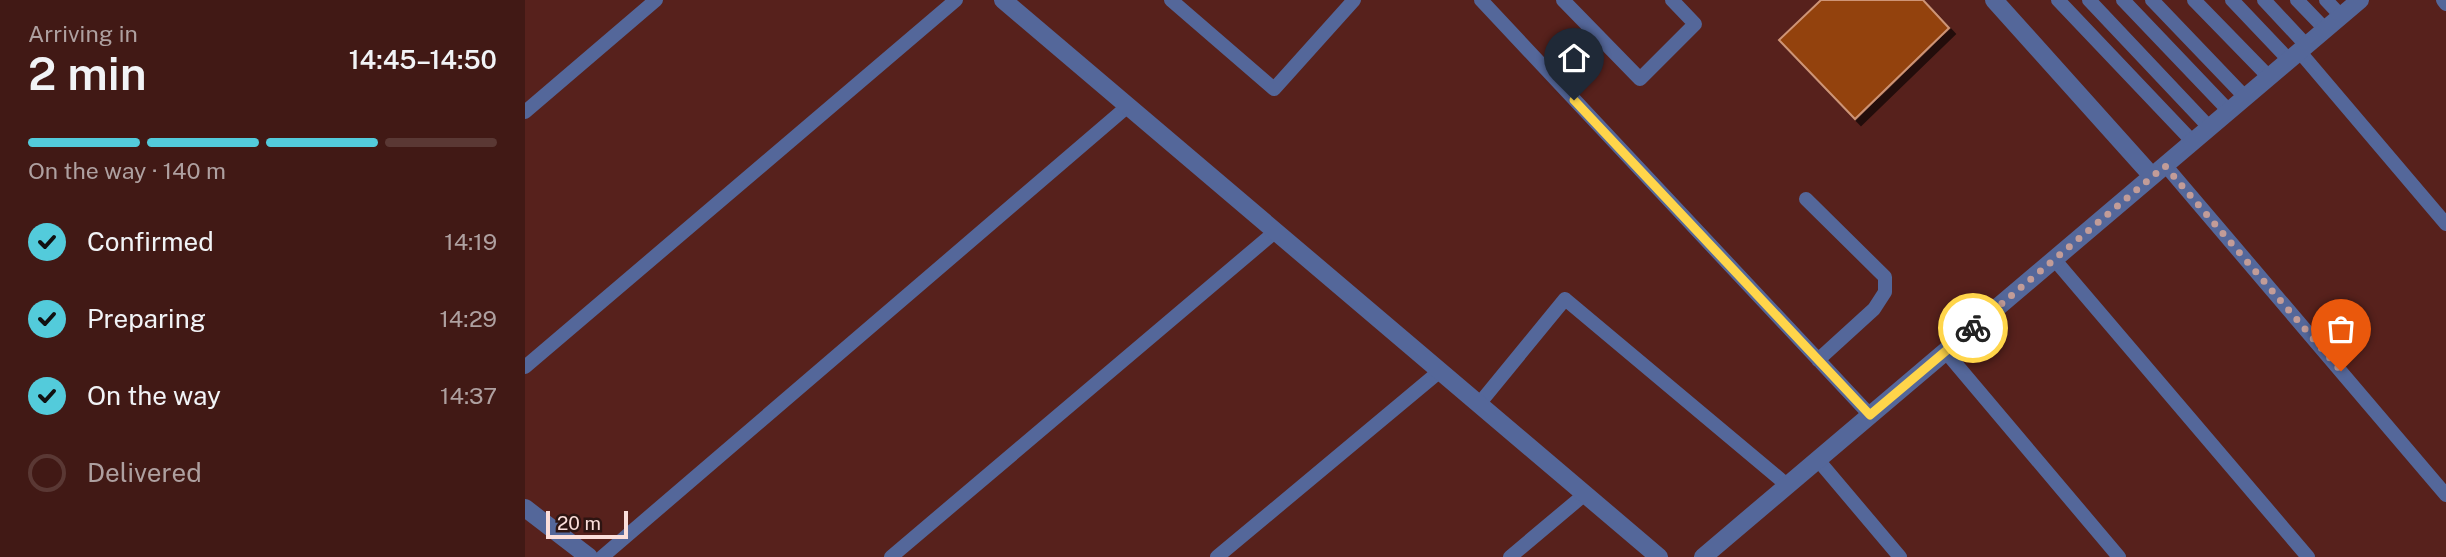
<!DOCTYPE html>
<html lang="en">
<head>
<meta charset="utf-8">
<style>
	:root { --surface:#411915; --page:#48221e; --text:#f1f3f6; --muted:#aea0a0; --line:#5a3834; --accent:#53cbdb }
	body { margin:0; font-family:"Public Sans",sans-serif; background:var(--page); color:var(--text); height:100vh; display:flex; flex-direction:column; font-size:26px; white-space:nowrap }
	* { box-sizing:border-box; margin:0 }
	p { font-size:23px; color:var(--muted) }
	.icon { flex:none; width:38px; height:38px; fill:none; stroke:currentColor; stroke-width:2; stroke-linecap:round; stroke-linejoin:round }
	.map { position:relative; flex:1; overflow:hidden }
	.drawer { display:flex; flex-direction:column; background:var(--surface); width:525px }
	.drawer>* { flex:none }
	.scale { position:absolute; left:21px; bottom:18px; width:82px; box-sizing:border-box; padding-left:7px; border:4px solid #fbdeda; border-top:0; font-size:19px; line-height:24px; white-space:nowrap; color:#fbdeda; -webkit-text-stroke:5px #2d1411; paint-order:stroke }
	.pin { position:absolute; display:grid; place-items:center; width:60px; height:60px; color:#fff; margin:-72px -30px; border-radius:50% 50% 50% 0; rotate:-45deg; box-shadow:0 0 7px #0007 }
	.pin .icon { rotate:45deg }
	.courier { position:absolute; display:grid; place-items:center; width:70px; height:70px; margin:-35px; border:5px solid #ffd54a; border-radius:50%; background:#fff; color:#222; box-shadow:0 2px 9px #0007 }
	.head em { font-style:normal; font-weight:600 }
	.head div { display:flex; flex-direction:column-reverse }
	.head { display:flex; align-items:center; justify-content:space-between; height:119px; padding:0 28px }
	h1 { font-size:46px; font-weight:600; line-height:52px }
	.bar { display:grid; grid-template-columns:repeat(4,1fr); gap:10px 7px; align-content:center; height:84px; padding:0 28px }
	.bar i { height:9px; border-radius:5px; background:var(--line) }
	.bar .active { background:var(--accent) }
	.bar p { grid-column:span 4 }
	ol { padding:0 28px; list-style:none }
	li { display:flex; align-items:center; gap:21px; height:77px }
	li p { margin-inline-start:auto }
	li .icon { padding:7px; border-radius:50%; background:var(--accent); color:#111; stroke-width:4 }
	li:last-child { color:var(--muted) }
	li i { width:38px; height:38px; border:4px solid var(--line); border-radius:50% }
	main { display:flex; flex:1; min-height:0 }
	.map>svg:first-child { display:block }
</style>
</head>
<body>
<main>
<section class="drawer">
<div class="head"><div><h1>2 min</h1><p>Arriving in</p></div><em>14:45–14:50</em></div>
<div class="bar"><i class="active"></i><i class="active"></i><i class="active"></i><i></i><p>On the way · 140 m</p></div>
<ol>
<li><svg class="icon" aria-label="check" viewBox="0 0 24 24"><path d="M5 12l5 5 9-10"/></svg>Confirmed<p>14:19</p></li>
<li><svg class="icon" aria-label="check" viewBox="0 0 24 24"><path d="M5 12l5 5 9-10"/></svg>Preparing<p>14:29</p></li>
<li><svg class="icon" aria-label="check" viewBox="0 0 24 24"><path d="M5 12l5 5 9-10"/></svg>On the way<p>14:37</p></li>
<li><i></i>Delivered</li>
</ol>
</section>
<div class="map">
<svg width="1921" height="557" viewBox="0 0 1921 557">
	<defs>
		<filter id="shadow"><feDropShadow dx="6" dy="6" stdDeviation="0" flood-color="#0009"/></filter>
	</defs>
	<rect width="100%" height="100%" fill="#57211c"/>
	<path fill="#93420b" stroke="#ce9476" stroke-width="2" filter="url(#shadow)" d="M 1296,0 L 1398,0 L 1424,28 L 1330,119 L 1254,40 Z"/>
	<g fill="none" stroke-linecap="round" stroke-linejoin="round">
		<path stroke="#54679a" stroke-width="14" d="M 646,0 L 749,89 L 829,0
			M 956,0 L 1345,415
			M 1038,0 L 1115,79 L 1170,24 L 1147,0
			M 1533,0 L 1668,142
			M 1564,0 L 1684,127
			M 1598,0 L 1704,111
			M 1627,0 L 1720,97
			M 1669,0 L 1744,77
			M 1707,0 L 1764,60
			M 1739,0 L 1781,45
			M 1772,0 L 1800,29
			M 1801,0 L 1816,16
			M 1918,0 L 1921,4
			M 1774,51 L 1921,224
			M 0,112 L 131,0
			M 1640,165 L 1921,495
			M 1281,199 L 1360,277 L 1360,292 L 1349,309 L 1293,360
			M 1529,259 L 1783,557
			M 1420,351 L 1594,557
			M 0,367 L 431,0
			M 954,404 L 1040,299 L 1262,485
			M 1293,460 L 1375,557
			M 77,557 L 603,106
			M 366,557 L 751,231
			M 692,557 L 915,371
			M 985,557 L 1060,494"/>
		<path stroke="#54679a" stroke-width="18" d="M 478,0 L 1134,557
			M 1469,0 L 1627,176
			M 0,508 L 64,557
			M 1178,557 L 1835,0"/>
	</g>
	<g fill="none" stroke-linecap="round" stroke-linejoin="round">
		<path stroke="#c29c98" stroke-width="7" stroke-dasharray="0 12.6" d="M 1448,328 L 1640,166 L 1816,371"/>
		<path stroke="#ffd54a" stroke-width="9" d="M 1049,100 L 1345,415 L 1448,328"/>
	</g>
</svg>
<div class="scale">20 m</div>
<div class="pin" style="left:1816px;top:371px;background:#ea580c"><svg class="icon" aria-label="bag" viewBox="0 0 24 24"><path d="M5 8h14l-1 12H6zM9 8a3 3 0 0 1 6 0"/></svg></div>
<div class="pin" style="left:1049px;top:100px;background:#1f2937"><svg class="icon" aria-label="home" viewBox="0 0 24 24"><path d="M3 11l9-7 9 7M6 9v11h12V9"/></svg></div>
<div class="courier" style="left:1448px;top:328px"><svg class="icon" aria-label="bike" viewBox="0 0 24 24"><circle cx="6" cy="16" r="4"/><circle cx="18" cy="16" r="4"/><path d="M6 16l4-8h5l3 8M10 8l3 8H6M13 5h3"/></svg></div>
</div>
</main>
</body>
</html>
